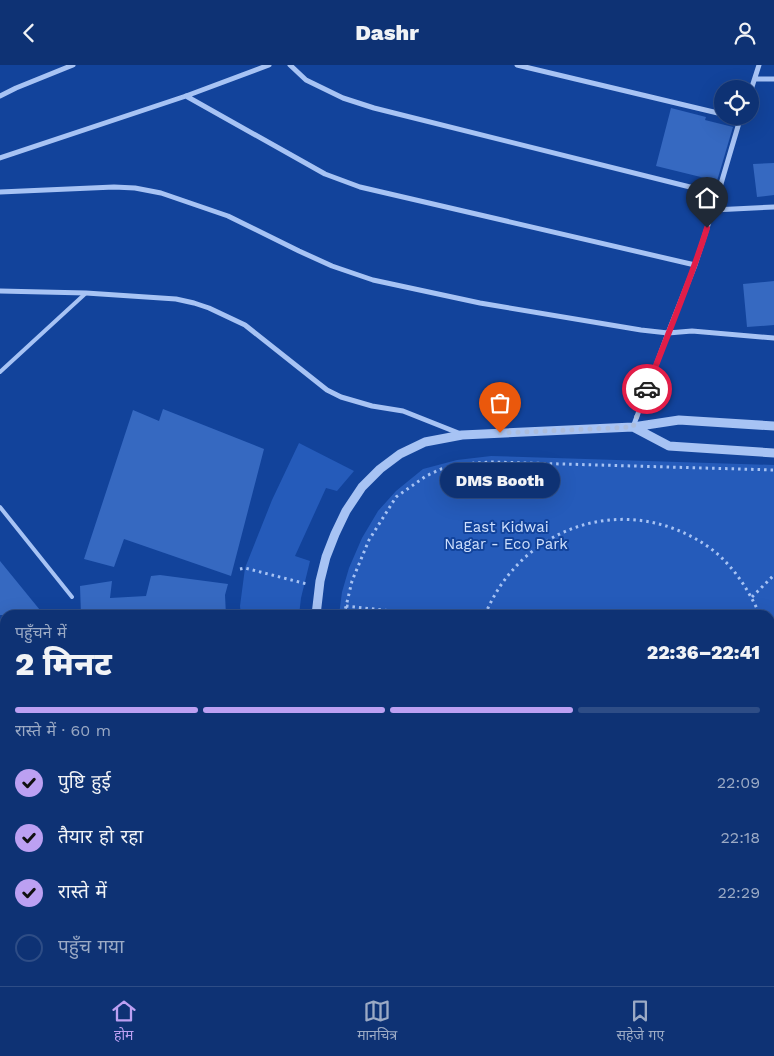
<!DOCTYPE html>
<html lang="hi">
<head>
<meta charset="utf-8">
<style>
	:root { --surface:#0e3274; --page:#173a79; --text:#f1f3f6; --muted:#9baac5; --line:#2e4d86; --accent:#bca0f2 }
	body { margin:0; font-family:"Work Sans","Noto Sans Devanagari",sans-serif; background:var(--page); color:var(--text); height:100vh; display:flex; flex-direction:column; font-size:19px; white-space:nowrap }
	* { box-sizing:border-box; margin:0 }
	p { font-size:16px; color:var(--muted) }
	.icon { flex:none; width:28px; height:28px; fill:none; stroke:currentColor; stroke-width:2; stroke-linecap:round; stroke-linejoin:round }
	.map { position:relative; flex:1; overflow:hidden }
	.side { position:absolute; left:0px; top:545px; width:775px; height:376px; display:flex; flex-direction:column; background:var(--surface); border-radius:15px 15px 0 0; box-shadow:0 5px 20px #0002,0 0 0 1px var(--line) }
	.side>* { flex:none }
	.fabs { position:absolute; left:714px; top:15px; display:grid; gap:10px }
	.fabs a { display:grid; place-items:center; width:45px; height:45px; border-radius:50%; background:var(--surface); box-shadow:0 5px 20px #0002,0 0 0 1px var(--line); font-size:25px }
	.pin { position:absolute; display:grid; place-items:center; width:42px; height:42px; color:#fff; margin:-51px -21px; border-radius:50% 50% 50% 0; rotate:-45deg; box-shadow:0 0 5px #0007 }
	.pin .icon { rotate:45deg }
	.courier { position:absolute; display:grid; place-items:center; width:50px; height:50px; margin:-25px; border:4px solid #e11d48; border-radius:50%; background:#fff; color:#222; box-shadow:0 1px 6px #0007 }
	.bubble { position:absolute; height:35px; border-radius:18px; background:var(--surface); box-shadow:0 5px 20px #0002,0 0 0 1px var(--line); font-size:16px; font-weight:800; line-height:35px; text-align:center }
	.head em { font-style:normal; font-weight:800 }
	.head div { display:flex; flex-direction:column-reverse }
	.head { display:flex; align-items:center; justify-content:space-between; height:85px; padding:0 15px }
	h1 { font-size:32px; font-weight:800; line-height:38px }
	.bar { display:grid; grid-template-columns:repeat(4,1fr); gap:8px 5px; align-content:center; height:60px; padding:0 15px }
	.bar i { height:6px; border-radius:4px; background:var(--line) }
	.bar .current { background:var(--accent) }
	.bar p { grid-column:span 4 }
	ol { padding:0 15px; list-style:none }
	li { display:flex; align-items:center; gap:15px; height:55px }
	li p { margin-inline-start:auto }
	li .icon { padding:5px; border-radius:50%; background:var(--accent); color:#111; stroke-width:4 }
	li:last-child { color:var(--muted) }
	li i { width:28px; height:28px; border:2px solid var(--line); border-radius:50% }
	header { display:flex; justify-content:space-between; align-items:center; height:65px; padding:0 15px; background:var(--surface); font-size:22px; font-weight:800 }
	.tabs { display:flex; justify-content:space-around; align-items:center; height:70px; border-top:1px solid var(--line); background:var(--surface); font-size:14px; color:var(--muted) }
	.tabs a { display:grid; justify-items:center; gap:2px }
	.tabs .current { color:var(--accent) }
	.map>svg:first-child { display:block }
</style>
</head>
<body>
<header><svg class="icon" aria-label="back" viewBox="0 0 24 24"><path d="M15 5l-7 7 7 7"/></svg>Dashr<svg class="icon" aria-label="person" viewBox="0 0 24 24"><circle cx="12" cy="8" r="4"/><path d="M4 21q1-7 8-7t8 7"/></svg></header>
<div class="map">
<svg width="774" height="921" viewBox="0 0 774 921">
	<rect width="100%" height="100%" fill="#12439b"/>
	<path fill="#255bba" d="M 299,378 L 354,406 L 337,426 L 326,423 L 295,491 L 310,496 L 301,533 L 299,550 L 241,550 L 240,541 L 245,503 L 272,435 Z
		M 491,391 L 774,400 L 774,822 L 770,824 L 770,550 L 339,550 L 342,527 L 349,503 L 362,473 L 378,446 L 396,426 L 423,404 L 457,395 Z"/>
	<path fill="#3669c1" d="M 671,43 L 706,52 L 705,55 L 733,62 L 717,116 L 656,101 Z
		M 774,98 L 774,130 L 757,132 L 753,99 Z
		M 774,216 L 774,260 L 747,262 L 743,219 Z
		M 163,344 L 264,384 L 231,511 L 124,474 L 114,502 L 84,494 L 133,345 L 159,356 Z
		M 0,496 L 44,550 L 0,550 Z
		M 160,510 L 228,519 L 225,530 L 226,550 L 81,550 L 80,521 L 112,516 L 110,533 L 146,531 L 151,511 Z"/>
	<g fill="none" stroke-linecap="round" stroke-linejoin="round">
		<path stroke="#a7c3f4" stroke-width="3" stroke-dasharray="2.5 4" stroke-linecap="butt" d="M 240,504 L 245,503 L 307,519
			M 752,532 L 774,510
			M 346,541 L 428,550
			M 344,550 L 352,516 L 369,475 L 396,432 L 426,411 L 441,404 L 474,398 L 492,397 L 774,405
			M 485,550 C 522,459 629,425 710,483 C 733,500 748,524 760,550
			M 770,767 L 774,771
			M 770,816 L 774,813
			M 414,921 L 417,916"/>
		<path stroke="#a7c3f4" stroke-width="4" d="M 0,307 L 86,228
			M 0,442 L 72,532"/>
		<path stroke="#a7c3f4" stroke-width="5" d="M 290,0 L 306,15 L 343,33 L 374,43 L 718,129
			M 517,0 L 722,49
			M 755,14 L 774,14
			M 750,28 L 759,0
			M 0,31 L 16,23 L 73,0
			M 186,31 L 325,109 L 360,122 L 695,200
			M 730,51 L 740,54
			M 0,93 L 186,31 L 269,0
			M 0,127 L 114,122 L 135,123 L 161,128 L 228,151 L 299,186 L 332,201 L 373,215 L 480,238 L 641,265 L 668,268 L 692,266 L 774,273
			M 713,145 L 774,142
			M 0,226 L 86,228 L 176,234 L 194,238 L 209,243 L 245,260 L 327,325 L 341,332 L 372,341 L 403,346 L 461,369
			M 633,362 L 668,268 L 695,200 L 718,129 L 741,51
			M 447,916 L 456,921
			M 655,916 L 655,921
			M 331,921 L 335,916
			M 764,921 L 774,918"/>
		<path stroke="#a7c3f4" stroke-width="9" d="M 633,362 L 669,381 L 774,388
			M 316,550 L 320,516 L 326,492 L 335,469 L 346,446 L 362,422 L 380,404 L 400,389 L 425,377 L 462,370 L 633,362 L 679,355 L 774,361
			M 0,743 L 5,748
			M 770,845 L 774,843
			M 0,879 L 5,884
			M 0,904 L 5,909
			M 12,916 L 16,921
			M 37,916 L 41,921
			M 179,916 L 184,921
			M 286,921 L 290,916"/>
		<path stroke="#fafbff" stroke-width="14" d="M 0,795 L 5,800
			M 0,829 L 5,833
			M 89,916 L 93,921
			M 121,916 L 126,921"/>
	</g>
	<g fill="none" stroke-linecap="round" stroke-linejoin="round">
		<path stroke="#acbddc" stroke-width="5" stroke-dasharray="0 9" d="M 500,368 L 633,362 L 647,324"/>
		<path stroke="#e11d48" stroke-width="6" d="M 647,324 C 667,270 690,218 707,163"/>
	</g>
	<g text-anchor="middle" stroke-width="4" stroke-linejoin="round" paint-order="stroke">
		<g font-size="15" fill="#cfe0fd" stroke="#12439b">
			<text x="506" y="467">East Kidwai<tspan x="506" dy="17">Nagar - Eco Park</tspan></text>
		</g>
	</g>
</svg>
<div class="fabs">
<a><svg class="icon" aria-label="locate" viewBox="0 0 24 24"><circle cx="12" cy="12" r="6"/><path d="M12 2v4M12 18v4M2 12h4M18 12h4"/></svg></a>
</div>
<div class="pin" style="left:500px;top:368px;background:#ea580c"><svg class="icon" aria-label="bag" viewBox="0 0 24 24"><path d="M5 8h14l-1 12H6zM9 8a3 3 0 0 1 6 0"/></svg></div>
<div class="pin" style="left:707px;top:163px;background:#1f2937"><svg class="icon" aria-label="home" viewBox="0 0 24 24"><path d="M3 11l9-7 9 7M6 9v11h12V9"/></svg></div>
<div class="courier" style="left:647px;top:324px"><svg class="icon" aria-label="car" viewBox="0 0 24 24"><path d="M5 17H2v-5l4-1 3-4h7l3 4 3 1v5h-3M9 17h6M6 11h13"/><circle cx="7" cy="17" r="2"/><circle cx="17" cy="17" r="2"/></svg></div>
<div class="bubble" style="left:440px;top:398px;width:120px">DMS Booth</div>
<section class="side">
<div class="head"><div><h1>2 मिनट</h1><p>पहुँचने में</p></div><em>22:36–22:41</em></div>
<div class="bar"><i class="current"></i><i class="current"></i><i class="current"></i><i></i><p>रास्ते में · 60 m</p></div>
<ol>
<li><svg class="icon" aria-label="check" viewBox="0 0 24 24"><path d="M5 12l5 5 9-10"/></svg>पुष्टि हुई<p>22:09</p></li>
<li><svg class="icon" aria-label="check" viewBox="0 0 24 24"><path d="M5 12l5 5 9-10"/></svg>तैयार हो रहा<p>22:18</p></li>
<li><svg class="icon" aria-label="check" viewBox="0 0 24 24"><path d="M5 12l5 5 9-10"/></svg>रास्ते में<p>22:29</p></li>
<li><i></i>पहुँच गया</li>
</ol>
</section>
</div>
<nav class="tabs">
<a class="current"><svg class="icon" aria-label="home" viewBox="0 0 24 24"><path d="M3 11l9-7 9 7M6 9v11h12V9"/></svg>होम</a>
<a><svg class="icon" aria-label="map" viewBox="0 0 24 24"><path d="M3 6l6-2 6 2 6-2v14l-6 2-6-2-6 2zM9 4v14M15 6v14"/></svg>मानचित्र</a>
<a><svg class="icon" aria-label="saved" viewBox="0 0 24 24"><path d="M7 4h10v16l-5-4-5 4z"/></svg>सहेजे गए</a>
</nav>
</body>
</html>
